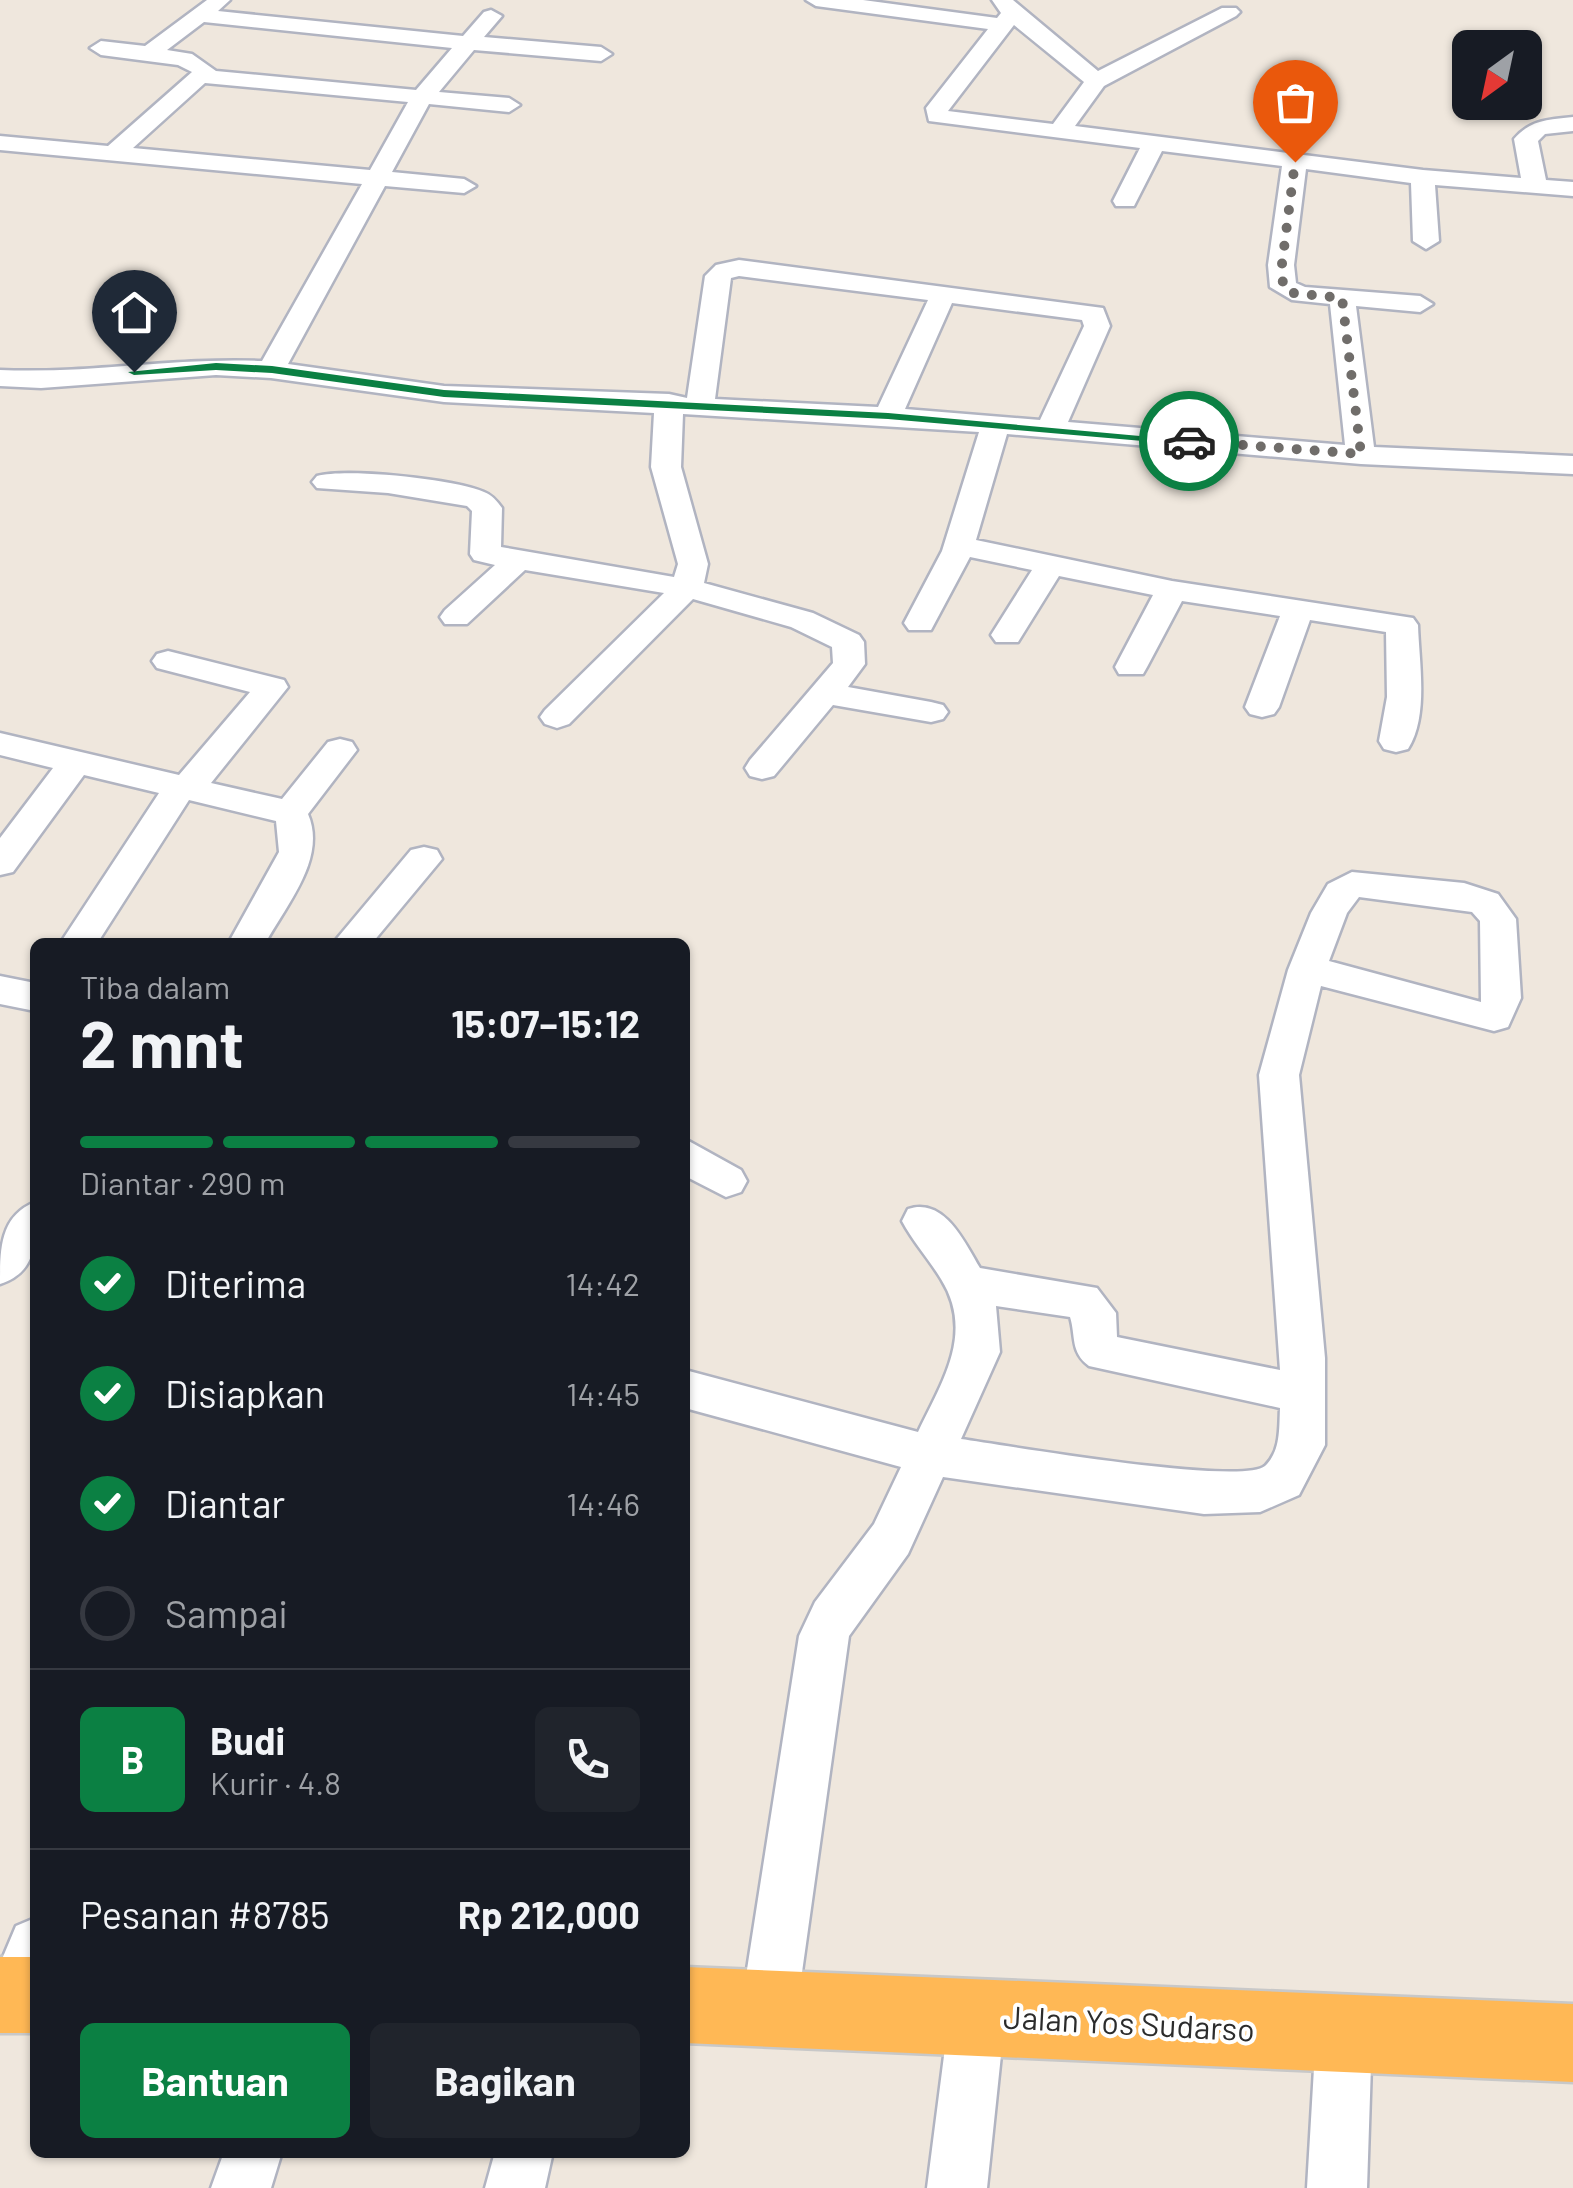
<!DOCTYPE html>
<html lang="id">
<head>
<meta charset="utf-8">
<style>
	:root { --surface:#171b24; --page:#20242c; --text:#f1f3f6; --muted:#9ea1a6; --line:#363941; --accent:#0b8043 }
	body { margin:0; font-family:Barlow,sans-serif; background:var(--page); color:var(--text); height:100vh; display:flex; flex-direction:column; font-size:38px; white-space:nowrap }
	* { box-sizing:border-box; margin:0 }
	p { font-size:32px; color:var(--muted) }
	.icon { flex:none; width:55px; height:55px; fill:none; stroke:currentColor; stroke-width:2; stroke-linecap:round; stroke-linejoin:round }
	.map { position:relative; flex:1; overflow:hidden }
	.details { position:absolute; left:30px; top:938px; width:660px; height:1220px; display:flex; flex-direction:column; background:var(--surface); border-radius:15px; box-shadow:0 2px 8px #0004 }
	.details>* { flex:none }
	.needle { width:65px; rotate:213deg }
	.controls { position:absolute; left:1452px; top:30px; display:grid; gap:20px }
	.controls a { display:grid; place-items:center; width:90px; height:90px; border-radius:15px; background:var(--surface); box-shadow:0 2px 8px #0004; font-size:50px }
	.pin { position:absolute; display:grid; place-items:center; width:85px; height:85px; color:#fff; margin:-102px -42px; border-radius:50% 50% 50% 0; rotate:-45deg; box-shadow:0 0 10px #0007 }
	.pin .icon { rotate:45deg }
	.courier { position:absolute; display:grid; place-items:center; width:100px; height:100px; margin:-50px; border:8px solid #0b8043; border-radius:50%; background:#fff; color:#222; box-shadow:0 2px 12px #0007 }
	.headline em { font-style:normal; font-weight:700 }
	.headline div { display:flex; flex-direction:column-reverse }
	.headline { display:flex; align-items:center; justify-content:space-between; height:170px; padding:0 50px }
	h1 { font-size:65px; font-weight:700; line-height:75px }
	.bar { display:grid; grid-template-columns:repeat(4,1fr); gap:15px 10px; align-content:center; height:120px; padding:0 50px }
	.bar i { height:12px; border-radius:8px; background:var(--line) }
	.bar .active { background:var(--accent) }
	.bar p { grid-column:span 4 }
	.line { display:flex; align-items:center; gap:25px; padding:0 50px; border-top:2px solid var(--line) }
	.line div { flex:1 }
	.round { display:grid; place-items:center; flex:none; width:105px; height:105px; border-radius:15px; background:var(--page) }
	ol { padding:0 50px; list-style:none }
	li { display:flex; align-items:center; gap:30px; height:110px }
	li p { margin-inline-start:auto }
	li .icon { padding:10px; border-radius:50%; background:var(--accent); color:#fff; stroke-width:4 }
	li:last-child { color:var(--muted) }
	li i { width:55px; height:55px; border:5px solid var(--line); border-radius:50% }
	.button { display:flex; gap:20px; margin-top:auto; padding:20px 50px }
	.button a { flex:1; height:115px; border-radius:15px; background:var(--accent); color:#fff; font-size:40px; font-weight:700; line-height:115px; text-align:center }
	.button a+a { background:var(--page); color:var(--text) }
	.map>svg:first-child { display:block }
</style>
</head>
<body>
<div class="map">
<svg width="1573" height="2188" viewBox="0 0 1573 2188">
	<rect width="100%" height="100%" fill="#efe7dd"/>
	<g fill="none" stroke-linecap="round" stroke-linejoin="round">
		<defs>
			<path id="minor" d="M 207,0 L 230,0 L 218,11 L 463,36 L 484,12 L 491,10 L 502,16 L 484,37 L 601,47 L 612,54 L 601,61 L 474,50 L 439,92 L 509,98 L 520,105 L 509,112 L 429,104 L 392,172 L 464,179 L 476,186 L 464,193 L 385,186 L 288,364 L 444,386 L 669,394 L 687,398 L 705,276 L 716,265 L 739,260 L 1103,308 L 1110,326 L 1068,422 L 1345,445 L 1330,304 L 1292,300 L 1270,287 L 1268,265 L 1282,166 L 1162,151 L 1134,206 L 1116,206 L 1113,201 L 1140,148 L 929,121 L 926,108 L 988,29 L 816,6 L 806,0 L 863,0 L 997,18 L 1001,13 L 992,0 L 1013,0 L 1098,71 L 1222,8 L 1236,8 L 1240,12 L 1236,16 L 1104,86 L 1075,126 L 1423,170 L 1521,178 L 1514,139 C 1531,119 1549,120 1573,117 L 1573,131 L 1545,134 L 1538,141 L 1546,180 L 1573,182 L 1573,196 L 1435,185 L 1439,241 L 1426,249 L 1413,241 L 1411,183 L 1306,169 L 1294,265 L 1296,283 L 1305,287 L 1420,296 L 1433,304 L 1420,312 L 1356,306 L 1374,447 L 1573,456 L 1573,474 L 1361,464 L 1007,434 L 976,540 L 1172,581 L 1413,618 L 1418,625 C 1419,662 1429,716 1408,749 L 1396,752 L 1384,749 L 1379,741 L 1387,697 L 1386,632 L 1310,620 L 1279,707 L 1274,714 L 1262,717 L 1250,714 L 1245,707 L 1280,616 L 1182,601 L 1147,667 L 1143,674 L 1119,674 L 1115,667 L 1153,595 L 1059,576 L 1018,642 L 996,642 L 991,635 L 1032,570 L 970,557 L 931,630 L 909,630 L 904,623 L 942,551 L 979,432 L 683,414 L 681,467 L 708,564 L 704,583 L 813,613 L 859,635 L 864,642 L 865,664 L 848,687 L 931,702 L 943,705 L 948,712 L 943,719 L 931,722 L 833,705 L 774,776 L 762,779 L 750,776 L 745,768 L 750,760 L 833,663 L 832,647 L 791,627 L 693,599 L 569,724 L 557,728 L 545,724 L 540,717 L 545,710 L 664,593 L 525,570 L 467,624 L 445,624 L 440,617 L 445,610 L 495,565 L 474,560 L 470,554 L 472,511 L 467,506 L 388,493 L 317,488 L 312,482 L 317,476 C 348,468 454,479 484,492 C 492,495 497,501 502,508 L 501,547 L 674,577 L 678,564 L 651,467 L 654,413 L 444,402 L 271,378 L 216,375 L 41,388 L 0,386 L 0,370 C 88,374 175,357 262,361 L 362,184 L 0,150 L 0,136 L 108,146 L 192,72 L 178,65 L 101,55 L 90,48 L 101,41 L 145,46 ZM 204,22 L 452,48 L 416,90 L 216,71 L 192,54 L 167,50 ZM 1014,25 L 1084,82 L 1053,124 L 948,111 ZM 205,83 L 408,102 L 370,170 L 133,148 ZM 739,276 L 928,300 L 878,407 L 715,399 L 731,278 ZM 952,303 L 1082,320 L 1084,326 L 1040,420 L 905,409 Z
				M 168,651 L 284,680 L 288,687 L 211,783 L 282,799 L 328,742 L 340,739 L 352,742 L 357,750 L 308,814 C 327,858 287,904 266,942 L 229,942 L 279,852 L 276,821 L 189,800 L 98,942 L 61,942 L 159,793 L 84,775 L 13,872 L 0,875 L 0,838 L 53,768 L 0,755 L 0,733 L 179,775 L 250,692 L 157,668 L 152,661 L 157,654 Z
				M 424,847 L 437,850 L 442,859 L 373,942 L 334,942 L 411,850 Z
				M 1352,872 L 1464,883 L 1498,894 L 1516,919 L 1521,998 L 1508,1027 L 1494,1031 L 1321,986 L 1299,1075 L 1325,1358 L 1325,1445 L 1299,1495 L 1260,1512 L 1204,1514 L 943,1477 L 908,1554 L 849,1636 L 797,2008 L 789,2028 L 769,2036 L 749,2028 L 741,2008 L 799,1636 L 815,1602 L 874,1524 L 901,1467 L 685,1408 L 685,1370 L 918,1432 C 942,1382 975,1333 941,1279 C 929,1259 913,1242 902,1221 L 908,1209 C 944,1197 964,1241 980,1268 L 1097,1288 L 1116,1313 L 1117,1337 L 1280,1370 L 1259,1075 L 1288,970 L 1311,913 L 1328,884 ZM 1359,897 L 1472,912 L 1480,921 L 1481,1002 L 1329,961 L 1347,913 ZM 996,1306 L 1070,1317 C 1076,1336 1070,1352 1089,1366 L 1280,1408 C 1279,1428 1281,1451 1265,1466 C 1241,1486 1004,1445 961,1439 L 1000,1352 Z
				M 0,976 L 35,983 L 35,1011 L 0,1004 Z
				M 685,1139 L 741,1170 L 747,1181 L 741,1192 L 726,1197 L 685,1176 Z
				M 35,1202 C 35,1237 40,1271 0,1284 C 0,1249 0,1216 35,1202 Z
				M 35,1918 L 35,2015 L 15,2024 L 0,2018 L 0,1964 L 16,1926 Z
				M 977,1989 L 997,1997 L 1005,2017 L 987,2188 L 927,2188 L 949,2017 L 957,1997 Z
				M 1344,2006 L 1364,2014 L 1372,2034 L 1367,2188 L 1307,2188 L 1316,2034 L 1324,2014 Z
				M 224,2152 L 282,2152 L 271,2188 L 211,2188 Z
				M 495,2152 L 553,2152 L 545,2188 L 485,2188 Z"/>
			<path id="trunk" d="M 0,1957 L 35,1957 L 35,2033 L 0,2033 Z
				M 685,1967 L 1573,2004 L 1573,2082 L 685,2043 Z"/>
		</defs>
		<use href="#minor" stroke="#b1b4c1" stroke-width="5"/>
		<use href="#trunk" stroke="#c8c8c8" stroke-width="5"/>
		<use href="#minor" fill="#fff" fill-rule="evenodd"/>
		<use href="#trunk" fill="#ffb855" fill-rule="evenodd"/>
	</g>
	<path fill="#0b8043" d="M 216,363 L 272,366 L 444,390 L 888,413 L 1195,441 L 1189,445 L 888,419 L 444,397 L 272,373 L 216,370 L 134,375 L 128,372 Z"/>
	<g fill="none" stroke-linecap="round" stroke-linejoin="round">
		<path stroke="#706d6a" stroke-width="10" stroke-dasharray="0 18" d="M 1189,441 L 1361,454 L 1342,298 L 1293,293 L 1283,287 L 1282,264 L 1295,162"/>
	</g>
	<g text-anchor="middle" stroke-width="8" stroke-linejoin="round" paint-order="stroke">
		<g font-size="32" fill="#2c2c2c" stroke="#fff">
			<text transform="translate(1129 2024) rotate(3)" y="11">Jalan Yos Sudarso</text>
		</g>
	</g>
</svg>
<div class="controls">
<a><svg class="needle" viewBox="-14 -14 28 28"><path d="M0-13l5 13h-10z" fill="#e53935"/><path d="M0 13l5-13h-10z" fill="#9ea1a6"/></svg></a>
</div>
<div class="pin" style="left:1295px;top:162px;background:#ea580c"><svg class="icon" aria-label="bag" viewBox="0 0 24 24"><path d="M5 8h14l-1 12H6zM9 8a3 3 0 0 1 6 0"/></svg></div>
<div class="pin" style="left:134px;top:372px;background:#1f2937"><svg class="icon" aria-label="home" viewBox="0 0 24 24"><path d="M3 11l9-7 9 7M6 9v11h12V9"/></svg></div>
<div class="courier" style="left:1189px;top:441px"><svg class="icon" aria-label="car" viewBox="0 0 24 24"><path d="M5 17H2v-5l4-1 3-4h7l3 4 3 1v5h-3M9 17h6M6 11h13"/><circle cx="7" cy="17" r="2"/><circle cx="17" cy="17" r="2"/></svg></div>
<section class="details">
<div class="headline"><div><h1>2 mnt</h1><p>Tiba dalam</p></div><em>15:07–15:12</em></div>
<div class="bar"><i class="active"></i><i class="active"></i><i class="active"></i><i></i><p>Diantar · 290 m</p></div>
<ol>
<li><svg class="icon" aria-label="check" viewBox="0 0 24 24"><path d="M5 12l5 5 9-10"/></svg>Diterima<p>14:42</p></li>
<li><svg class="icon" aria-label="check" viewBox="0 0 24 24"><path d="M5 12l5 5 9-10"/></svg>Disiapkan<p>14:45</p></li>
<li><svg class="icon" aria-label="check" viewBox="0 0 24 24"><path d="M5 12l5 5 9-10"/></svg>Diantar<p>14:46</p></li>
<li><i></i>Sampai</li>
</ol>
<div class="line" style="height:180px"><b class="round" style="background:var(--accent);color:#fff">B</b><div><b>Budi</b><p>Kurir · 4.8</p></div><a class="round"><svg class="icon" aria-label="phone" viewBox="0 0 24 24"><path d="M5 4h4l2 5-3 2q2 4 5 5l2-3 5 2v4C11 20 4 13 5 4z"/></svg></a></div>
<div class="line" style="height:130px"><div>Pesanan #8785</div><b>Rp 212,000</b></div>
<div class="button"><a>Bantuan</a><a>Bagikan</a></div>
</section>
</div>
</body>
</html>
